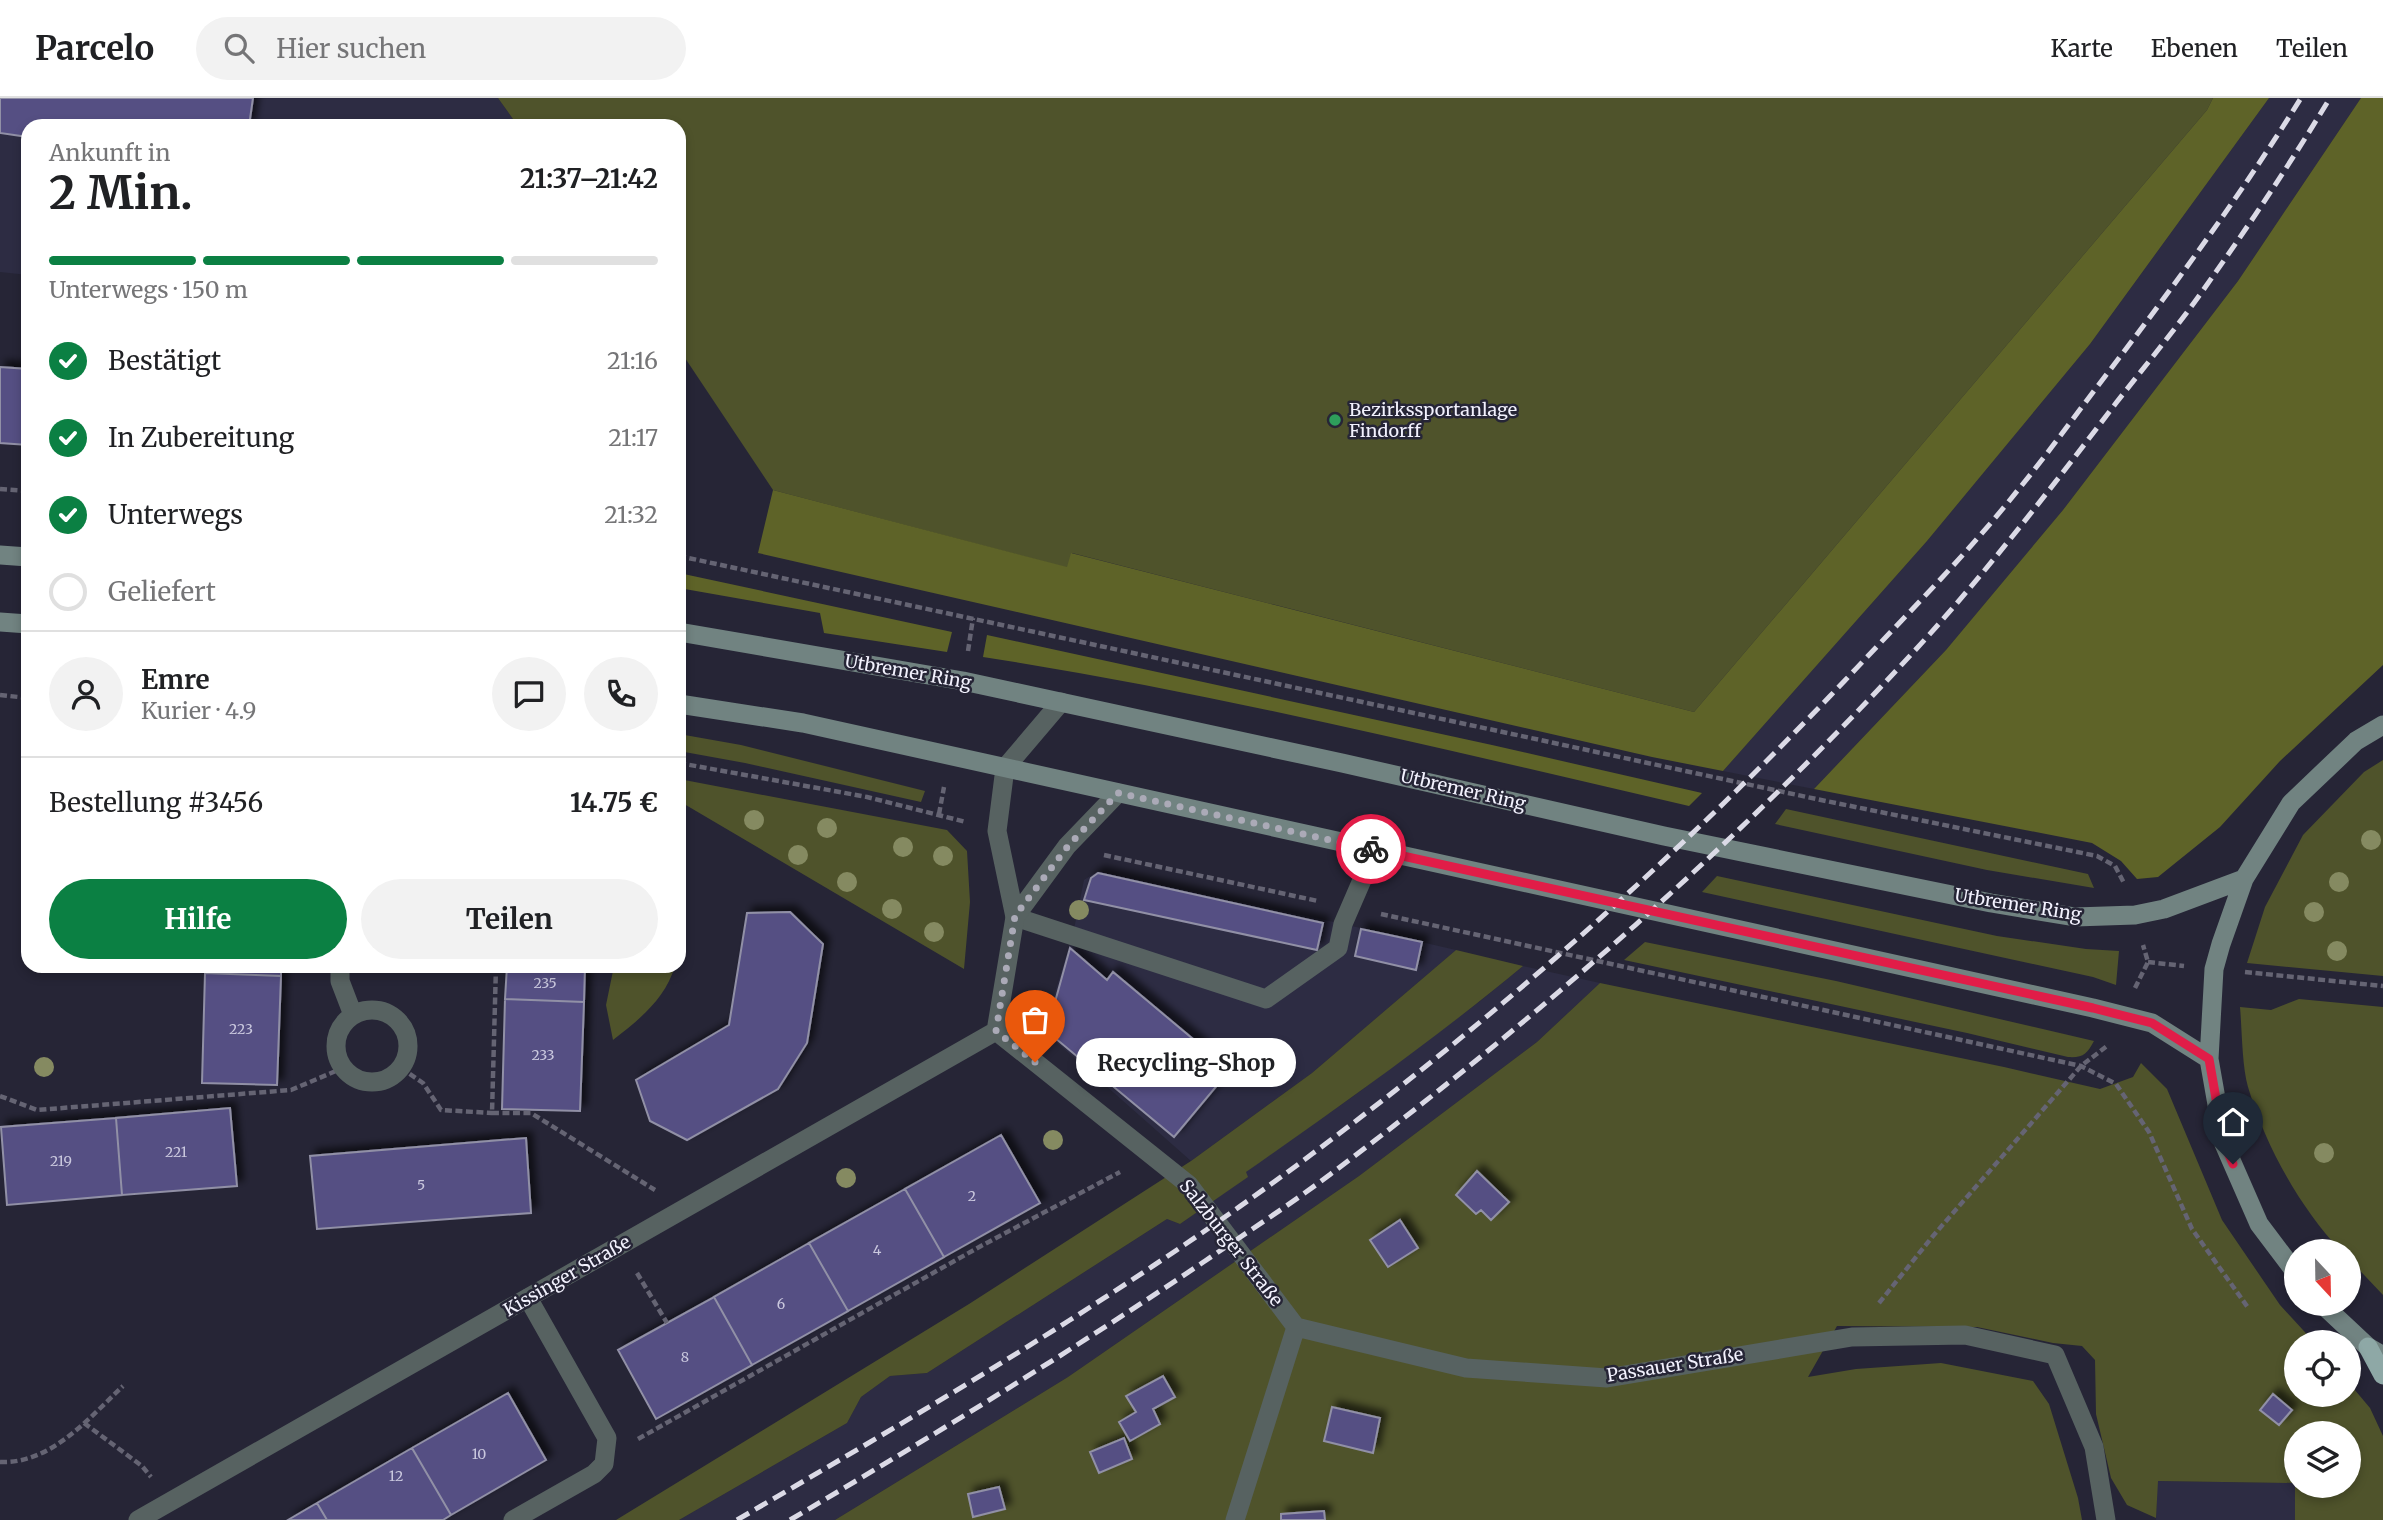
<!DOCTYPE html>
<html lang="de">
<head>
<meta charset="utf-8">
<style>
	:root { --surface:#fff; --page:#f2f2f2; --text:#202124; --muted:#757577; --line:#e0e0e0; --accent:#0b8043 }
	body { margin:0; font-family:Merriweather,serif; background:var(--page); color:var(--text); height:100vh; display:flex; flex-direction:column; font-size:26px; white-space:nowrap }
	* { box-sizing:border-box; margin:0 }
	p { font-size:23px; color:var(--muted) }
	.icon { flex:none; width:38px; height:38px; fill:none; stroke:currentColor; stroke-width:2; stroke-linecap:round; stroke-linejoin:round }
	.map { position:relative; flex:1; overflow:hidden }
	.panel { position:absolute; left:21px; top:21px; width:665px; height:854px; display:flex; flex-direction:column; background:var(--surface); border-radius:21px; box-shadow:0 4px 10px #0003 }
	.panel>* { flex:none }
	.needle { width:46px; rotate:158deg }
	.fabs { position:absolute; left:2284px; top:1141px; display:grid; gap:14px }
	.fabs a { display:grid; place-items:center; width:77px; height:77px; border-radius:50%; background:var(--surface); box-shadow:0 4px 10px #0003; font-size:35px }
	.pin { position:absolute; display:grid; place-items:center; width:60px; height:60px; color:#fff; margin:-72px -30px; border-radius:50% 50% 50% 0; rotate:-45deg; box-shadow:0 0 7px #0007 }
	.pin .icon { rotate:45deg }
	.courier { position:absolute; display:grid; place-items:center; width:70px; height:70px; margin:-35px; border:5px solid #e11d48; border-radius:50%; background:#fff; color:#222; box-shadow:0 2px 9px #0007 }
	.bubble { position:absolute; height:49px; border-radius:24px; background:var(--surface); box-shadow:0 4px 10px #0003; font-size:23px; font-weight:700; line-height:49px; text-align:center }
	.summary em { font-style:normal; font-weight:700 }
	.summary div { display:flex; flex-direction:column-reverse }
	.summary { display:flex; align-items:center; justify-content:space-between; height:119px; padding:0 28px }
	h1 { font-size:46px; font-weight:700; line-height:52px }
	.bar { display:grid; grid-template-columns:repeat(4,1fr); gap:10px 7px; align-content:center; height:84px; padding:0 28px }
	.bar i { height:9px; border-radius:5px; background:var(--line) }
	.bar .selected { background:var(--accent) }
	.bar p { grid-column:span 4 }
	.line { display:flex; align-items:center; gap:18px; padding:0 28px; border-top:2px solid var(--line) }
	.line div { flex:1 }
	.round { display:grid; place-items:center; flex:none; width:74px; height:74px; border-radius:37px; background:var(--page) }
	ol { padding:0 28px; list-style:none }
	li { display:flex; align-items:center; gap:21px; height:77px }
	li p { margin-inline-start:auto }
	li .icon { padding:7px; border-radius:50%; background:var(--accent); color:#fff; stroke-width:4 }
	li:last-child { color:var(--muted) }
	li i { width:38px; height:38px; border:4px solid var(--line); border-radius:50% }
	.cta { display:flex; gap:14px; margin-top:auto; padding:14px 28px }
	.cta a { flex:1; height:80px; border-radius:42px; background:var(--accent); color:#fff; font-size:28px; font-weight:700; line-height:80px; text-align:center }
	.cta a+a { background:var(--page); color:var(--text) }
	header { display:flex; align-items:center; gap:42px; box-sizing:border-box; height:98px; padding:0 35px; background:var(--surface); border-bottom:2px solid var(--line) }
	header strong { font-size:33px }
	nav { display:flex; gap:38px; margin-inline-start:auto; font-size:24px }
	.search { width:490px; height:63px; background:var(--page); display:flex; align-items:center; gap:18px; box-sizing:border-box; padding:0 24px; border-radius:38px; color:var(--muted); font-size:26px }
	.map>svg:first-child { display:block }
</style>
</head>
<body>
<header>
<strong>Parcelo</strong>
<div class="search"><svg class="icon" aria-label="search" viewBox="0 0 24 24"><circle cx="10" cy="10" r="6"/><path d="M15 15l6 6"/></svg>Hier suchen</div>
<nav><a>Karte</a><a>Ebenen</a><a>Teilen</a></nav>
</header>
<div class="map">
<svg width="2383" height="1422" viewBox="0 0 2383 1422">
	<defs>
		<filter id="shadow"><feDropShadow dx="6" dy="-6" stdDeviation="3.5" flood-color="#0009"/></filter>
	</defs>
	<rect width="100%" height="100%" fill="#262536"/>
	<path fill="#2d2c43" d="M 0,0 L 498,0 L 518,28 L 28,28 L 28,177 L 0,174 Z
		M 2269,0 L 2361,0 L 2238,183 L 2063,412 L 1946,552 L 1814,691 L 1723,673 L 1927,443 L 2090,246 Z
		M 1098,773 L 1343,826 L 1456,852 L 1312,975 L 1191,1063 L 1053,941 L 1046,923 L 1073,836 L 1084,782 Z
		M 1523,868 L 1600,885 L 1537,944 L 1359,1078 L 1068,1279 L 835,1422 L 679,1422 L 847,1325 L 861,1299 L 890,1278 L 927,1275 L 1167,1121 L 1180,1126 L 1247,1079 L 1245,1074 L 1355,997 L 1479,904 Z
		M 2157,1383 L 2295,1385 L 2295,1422 L 2156,1422 Z"/>
	<path fill="#4f532b" fill-rule="evenodd" d="M 498,0 L 2213,0 L 2207,12 L 1694,614 L 1072,455 L 1068,470 L 773,392 L 679,251 L 679,28 L 518,28 Z
		M 679,636 L 741,647 L 925,693 L 921,704 L 745,665 L 679,653 Z
		M 2383,662 L 2383,878 L 2247,865 L 2265,809 L 2303,737 L 2364,674 Z
		M 679,681 L 947,732 L 967,753 L 970,804 L 964,871 L 679,703 Z
		M 1786,711 L 2088,776 L 2094,790 L 1987,772 L 1775,726 Z
		M 1717,778 L 1997,838 L 2086,851 L 2119,853 L 2116,887 L 2093,879 L 1702,794 Z
		M 1645,844 L 1836,883 L 2094,943 C 2087,956 2083,960 2068,959 L 1967,935 L 1624,862 Z
		M 1456,852 L 1523,868 C 1434,942 1340,1008 1246,1074 L 1248,1079 L 1180,1126 L 1167,1121 L 927,1275 L 890,1278 L 861,1299 L 847,1325 L 679,1422 L 616,1422 L 969,1206 L 1191,1063 L 1312,975 Z
		M 614,868 L 675,868 C 665,901 640,921 613,942 L 606,907 Z
		M 1600,885 L 2004,969 L 2100,991 L 2133,979 L 2141,965 L 2167,991 L 2222,1122 L 2280,1207 L 2314,1244 L 2296,1244 L 2296,1297 L 2348,1297 L 2349,1285 L 2370,1310 L 2383,1338 L 2383,1422 L 2295,1422 L 2295,1385 L 2158,1383 L 2156,1420 L 2127,1407 L 2111,1380 L 2096,1316 L 2095,1262 L 2082,1248 L 2053,1245 L 1977,1229 L 1837,1228 L 1808,1279 L 1856,1271 L 1941,1265 L 2033,1283 L 2049,1306 L 2078,1400 L 2082,1422 L 835,1422 L 1068,1279 L 1359,1078 L 1537,944 ZM 2296,1335 L 2348,1335 L 2348,1388 L 2296,1388 Z
		M 2299,901 L 2383,909 L 2383,1197 L 2349,1161 L 2348,1153 L 2341,1153 C 2300,1110 2265,1047 2248,989 C 2242,968 2242,932 2240,909 L 2271,912 Z"/>
	<path fill="#5e6328" d="M 2213,0 L 2269,0 L 2090,246 L 1927,443 L 1723,673 L 1652,659 L 758,455 L 773,392 L 1067,469 L 1071,455 L 1694,614 L 2207,12 Z
		M 2361,0 L 2383,0 L 2383,567 L 2280,663 L 2220,729 L 2158,779 L 2137,781 L 2121,763 L 2092,745 L 1814,691 L 1946,552 L 2063,412 L 2238,183 Z
		M 679,475 L 952,534 L 947,554 L 824,535 L 820,515 L 679,490 Z
		M 987,537 L 1492,647 L 1702,695 L 1689,708 C 1455,654 1221,596 983,559 Z"/>
	<path fill="#544f83" stroke="#9190a6" stroke-width="2" filter="url(#shadow)" d="M 0,0 L 253,0 L 249,28 L 28,28 L 28,39 L 0,35 Z
		M 0,269 L 28,271 L 28,347 L 0,345 Z
		M 1098,775 L 1323,825 L 1317,852 L 1084,802 L 1091,780 Z
		M 790,814 L 823,846 L 807,945 L 778,991 L 687,1042 L 650,1023 L 636,982 L 729,927 L 747,815 Z
		M 1361,831 L 1422,844 L 1416,872 L 1355,858 Z
		M 1070,850 L 1107,882 L 1113,874 L 1230,972 L 1174,1039 L 1055,940 L 1062,932 L 1050,922 Z
		M 205,868 L 281,868 L 281,878 L 205,875 Z
		M 507,868 L 585,868 L 584,904 L 505,901 Z
		M 205,875 L 281,878 L 277,987 L 202,985 Z
		M 505,901 L 584,904 L 580,1013 L 502,1011 Z
		M 230,1010 L 237,1088 L 122,1097 L 116,1020 Z
		M 116,1020 L 122,1097 L 7,1107 L 1,1029 Z
		M 1001,1037 L 1040,1105 L 944,1159 L 905,1091 Z
		M 526,1040 L 531,1115 L 317,1131 L 310,1058 Z
		M 1477,1073 L 1509,1104 L 1491,1122 L 1481,1112 L 1476,1116 L 1456,1097 Z
		M 905,1091 L 944,1159 L 848,1213 L 809,1145 Z
		M 1400,1122 L 1418,1150 L 1388,1169 L 1370,1142 Z
		M 809,1145 L 848,1213 L 752,1267 L 714,1199 Z
		M 714,1199 L 752,1267 L 656,1321 L 618,1252 Z
		M 1163,1278 L 1175,1299 L 1153,1311 L 1160,1326 L 1130,1343 L 1119,1324 L 1136,1314 L 1126,1298 Z
		M 508,1295 L 546,1362 L 451,1417 L 412,1350 Z
		M 2273,1296 L 2292,1312 L 2279,1327 L 2260,1312 Z
		M 1332,1309 L 1380,1320 L 1373,1355 L 1324,1343 Z
		M 1124,1340 L 1132,1361 L 1099,1375 L 1090,1354 Z
		M 412,1350 L 451,1417 L 443,1422 L 327,1422 L 317,1405 Z
		M 999,1389 L 1005,1411 L 973,1419 L 968,1396 Z
		M 317,1405 L 327,1422 L 288,1422 Z
		M 1324,1413 L 1325,1422 L 1281,1422 L 1281,1416 Z"/>
	<g fill="none" stroke-linecap="round" stroke-linejoin="round">
		<path stroke="#656473" stroke-width="4.5" stroke-dasharray="7 3.5" stroke-linecap="butt" d="M 0,391 L 28,393
			M 679,458 L 1821,702 L 2097,758 L 2115,768 L 2124,785
			M 968,553 L 973,520
			M 0,597 L 28,600
			M 679,665 L 867,699 L 966,724
			M 939,716 L 944,689
			M 1104,757 L 1318,803
			M 1381,816 L 2081,968 L 2116,986 L 2149,1034 L 2192,1131 L 2249,1211
			M 2148,864 L 2184,868
			M 496,868 L 492,1015 L 531,1015 L 655,1092
			M 2245,874 L 2383,888
			M 2135,890 L 2148,864 L 2143,847
			M 401,970 L 423,985 L 441,1012 L 492,1015
			M 0,998 L 37,1012 L 291,992 L 343,970
			M 637,1175 L 667,1225
			M 1879,1205 L 1933,1138 L 2081,968 L 2107,948
			M 84,1325 L 142,1368 L 151,1379
			M 638,1341 L 981,1148 L 1120,1074
			M 0,1364 C 51,1366 88,1321 123,1288"/>
		<path stroke="#576261" stroke-width="19" d="M 1015,819 L 1266,901 L 1338,850 L 1343,826 L 1375,752
			M 513,1422 L 594,1376 L 604,1366 L 607,1340 L 528,1200"/>
		<path stroke="#576261" stroke-width="19" d="M 1015,819 L 1067,748 L 1118,695
			M 340,868 L 340,883 L 353,917
			M336 948a36 36 0 1 1 72 0a36 36 0 1 1-72 0Z
			M 996,933 L 1189,1087 L 1296,1229
			M 996,933 L 1015,819 L 997,733 L 1005,670 L 1061,604
			M 1296,1229 L 1466,1270 L 1607,1280 L 1852,1239 L 1965,1237 L 2055,1257 L 2094,1349 L 2106,1422
			M 138,1422 L 996,933
			M 1235,1422 L 1296,1229"/>
		<path stroke="#718381" stroke-width="19" d="M 0,457 L 28,459
			M 0,524 L 28,526
			M 679,534 L 963,583 L 1342,665 L 1664,738 L 1991,805 L 2075,819 L 2135,817 L 2164,811 L 2244,781
			M 679,606 L 803,625 L 2093,910 L 2152,925 L 2209,961
			M 2296,1175 L 2259,1126 L 2224,1046 L 2209,961 L 2214,871 L 2221,846 L 2244,781 L 2291,705 L 2356,643 L 2383,627
			M 2322,1206 L 2368,1249 L 2382,1257"/>
		<path stroke="#8ea8a6" stroke-width="19" d="M 2368,1249 L 2383,1277"/>
		<path stroke="#dbdae6" stroke-width="5" stroke-dasharray="14 7" stroke-linecap="butt" d="M 737,1422 C 931,1309 1127,1194 1308,1059 C 1509,910 1696,742 1867,559 C 1918,505 1972,450 2018,392 C 2050,353 2079,312 2110,272 C 2177,184 2242,95 2301,0
			M 790,1422 C 931,1339 1070,1254 1205,1163 C 1246,1135 1288,1108 1328,1078 C 1544,916 1747,737 1929,537 C 1995,463 2056,384 2116,305 C 2149,263 2183,222 2213,178 C 2254,120 2293,61 2330,0"/>
	</g>
	<g fill="#858a61">
		<circle cx="754" cy="722" r="10"/>
		<circle cx="827" cy="730" r="10"/>
		<circle cx="2371" cy="742" r="10"/>
		<circle cx="903" cy="749" r="10"/>
		<circle cx="798" cy="757" r="10"/>
		<circle cx="943" cy="758" r="10"/>
		<circle cx="847" cy="784" r="10"/>
		<circle cx="2339" cy="784" r="10"/>
		<circle cx="892" cy="811" r="10"/>
		<circle cx="1079" cy="812" r="10"/>
		<circle cx="2314" cy="814" r="10"/>
		<circle cx="934" cy="834" r="10"/>
		<circle cx="2337" cy="853" r="10"/>
		<circle cx="44" cy="969" r="10"/>
		<circle cx="1053" cy="1042" r="10"/>
		<circle cx="2324" cy="1055" r="10"/>
		<circle cx="846" cy="1080" r="10"/>
	</g>
	<g fill="none" stroke-linecap="round" stroke-linejoin="round">
		<path stroke="#abaab7" stroke-width="7" stroke-dasharray="0 12.6" d="M 1035,964 L 996,933 L 1015,818 L 1068,748 L 1118,695 L 1371,751"/>
		<path stroke="#e11d48" stroke-width="9" d="M 1371,751 L 2093,910 L 2152,925 L 2209,961 L 2224,1046 L 2233,1066"/>
	</g>
	<circle fill="#2e9e5b" stroke="#262536" stroke-width="2.5" cx="1335" cy="322" r="7"/>
	<g text-anchor="middle" stroke-width="5" stroke-linejoin="round" paint-order="stroke">
		<g font-size="14" fill="#cac8de">
			<text x="545" y="890">235</text>
			<text x="241" y="936">223</text>
			<text x="543" y="962">233</text>
			<text x="176" y="1059">221</text>
			<text x="61" y="1068">219</text>
			<text x="421" y="1092">5</text>
			<text x="972" y="1103">2</text>
			<text x="877" y="1157">4</text>
			<text x="781" y="1211">6</text>
			<text x="685" y="1264">8</text>
			<text x="479" y="1361">10</text>
			<text x="396" y="1383">12</text>
		</g>
		<g font-size="18" fill="#f2f1fd" stroke="#262536" text-anchor="start">
			<text x="1349" y="318">Bezirkssportanlage<tspan x="1349" dy="21">Findorff</tspan></text>
		</g>
		<g font-size="18" fill="#f2f1fd" stroke="#262536">
			<text transform="translate(908 574) rotate(10)" y="6">Utbremer Ring</text>
			<text transform="translate(1463 692) rotate(13)" y="6">Utbremer Ring</text>
			<text transform="translate(2018 807) rotate(9)" y="6">Utbremer Ring</text>
			<text transform="translate(1231 1145) rotate(52)" y="6">Salzburger Straße</text>
			<text transform="translate(567 1178) rotate(-30)" y="6">Kissinger Straße</text>
			<text transform="translate(1675 1267) rotate(-9)" y="6">Passauer Straße</text>
		</g>
	</g>
</svg>
<div class="fabs">
<a><svg class="needle" viewBox="-14 -14 28 28"><path d="M0-13l5 13h-10z" fill="#e53935"/><path d="M0 13l5-13h-10z" fill="#757577"/></svg></a>
<a><svg class="icon" aria-label="locate" viewBox="0 0 24 24"><circle cx="12" cy="12" r="6"/><path d="M12 2v4M12 18v4M2 12h4M18 12h4"/></svg></a>
<a><svg class="icon" aria-label="layers" viewBox="0 0 24 24"><path d="M12 4l9 5-9 5-9-5zM3 14l9 5 9-5"/></svg></a>
</div>
<div class="pin" style="left:1035px;top:964px;background:#ea580c"><svg class="icon" aria-label="bag" viewBox="0 0 24 24"><path d="M5 8h14l-1 12H6zM9 8a3 3 0 0 1 6 0"/></svg></div>
<div class="pin" style="left:2233px;top:1066px;background:#1f2937"><svg class="icon" aria-label="home" viewBox="0 0 24 24"><path d="M3 11l9-7 9 7M6 9v11h12V9"/></svg></div>
<div class="courier" style="left:1371px;top:751px"><svg class="icon" aria-label="bike" viewBox="0 0 24 24"><circle cx="6" cy="16" r="4"/><circle cx="18" cy="16" r="4"/><path d="M6 16l4-8h5l3 8M10 8l3 8H6M13 5h3"/></svg></div>
<div class="bubble" style="left:1076px;top:940px;width:220px">Recycling-Shop</div>
<section class="panel">
<div class="summary"><div><h1>2 Min.</h1><p>Ankunft in</p></div><em>21:37–21:42</em></div>
<div class="bar"><i class="selected"></i><i class="selected"></i><i class="selected"></i><i></i><p>Unterwegs · 150 m</p></div>
<ol>
<li><svg class="icon" aria-label="check" viewBox="0 0 24 24"><path d="M5 12l5 5 9-10"/></svg>Bestätigt<p>21:16</p></li>
<li><svg class="icon" aria-label="check" viewBox="0 0 24 24"><path d="M5 12l5 5 9-10"/></svg>In Zubereitung<p>21:17</p></li>
<li><svg class="icon" aria-label="check" viewBox="0 0 24 24"><path d="M5 12l5 5 9-10"/></svg>Unterwegs<p>21:32</p></li>
<li><i></i>Geliefert</li>
</ol>
<div class="line" style="height:126px"><a class="round"><svg class="icon" aria-label="person" viewBox="0 0 24 24"><circle cx="12" cy="8" r="4"/><path d="M4 21q1-7 8-7t8 7"/></svg></a><div><b>Emre</b><p>Kurier · 4.9</p></div><a class="round"><svg class="icon" aria-label="chat" viewBox="0 0 24 24"><path d="M4 5h16v11H9l-5 4z"/></svg></a><a class="round"><svg class="icon" aria-label="phone" viewBox="0 0 24 24"><path d="M5 4h4l2 5-3 2q2 4 5 5l2-3 5 2v4C11 20 4 13 5 4z"/></svg></a></div>
<div class="line" style="height:91px"><div>Bestellung #3456</div><b>14.75 €</b></div>
<div class="cta"><a>Hilfe</a><a>Teilen</a></div>
</section>
</div>
</body>
</html>
